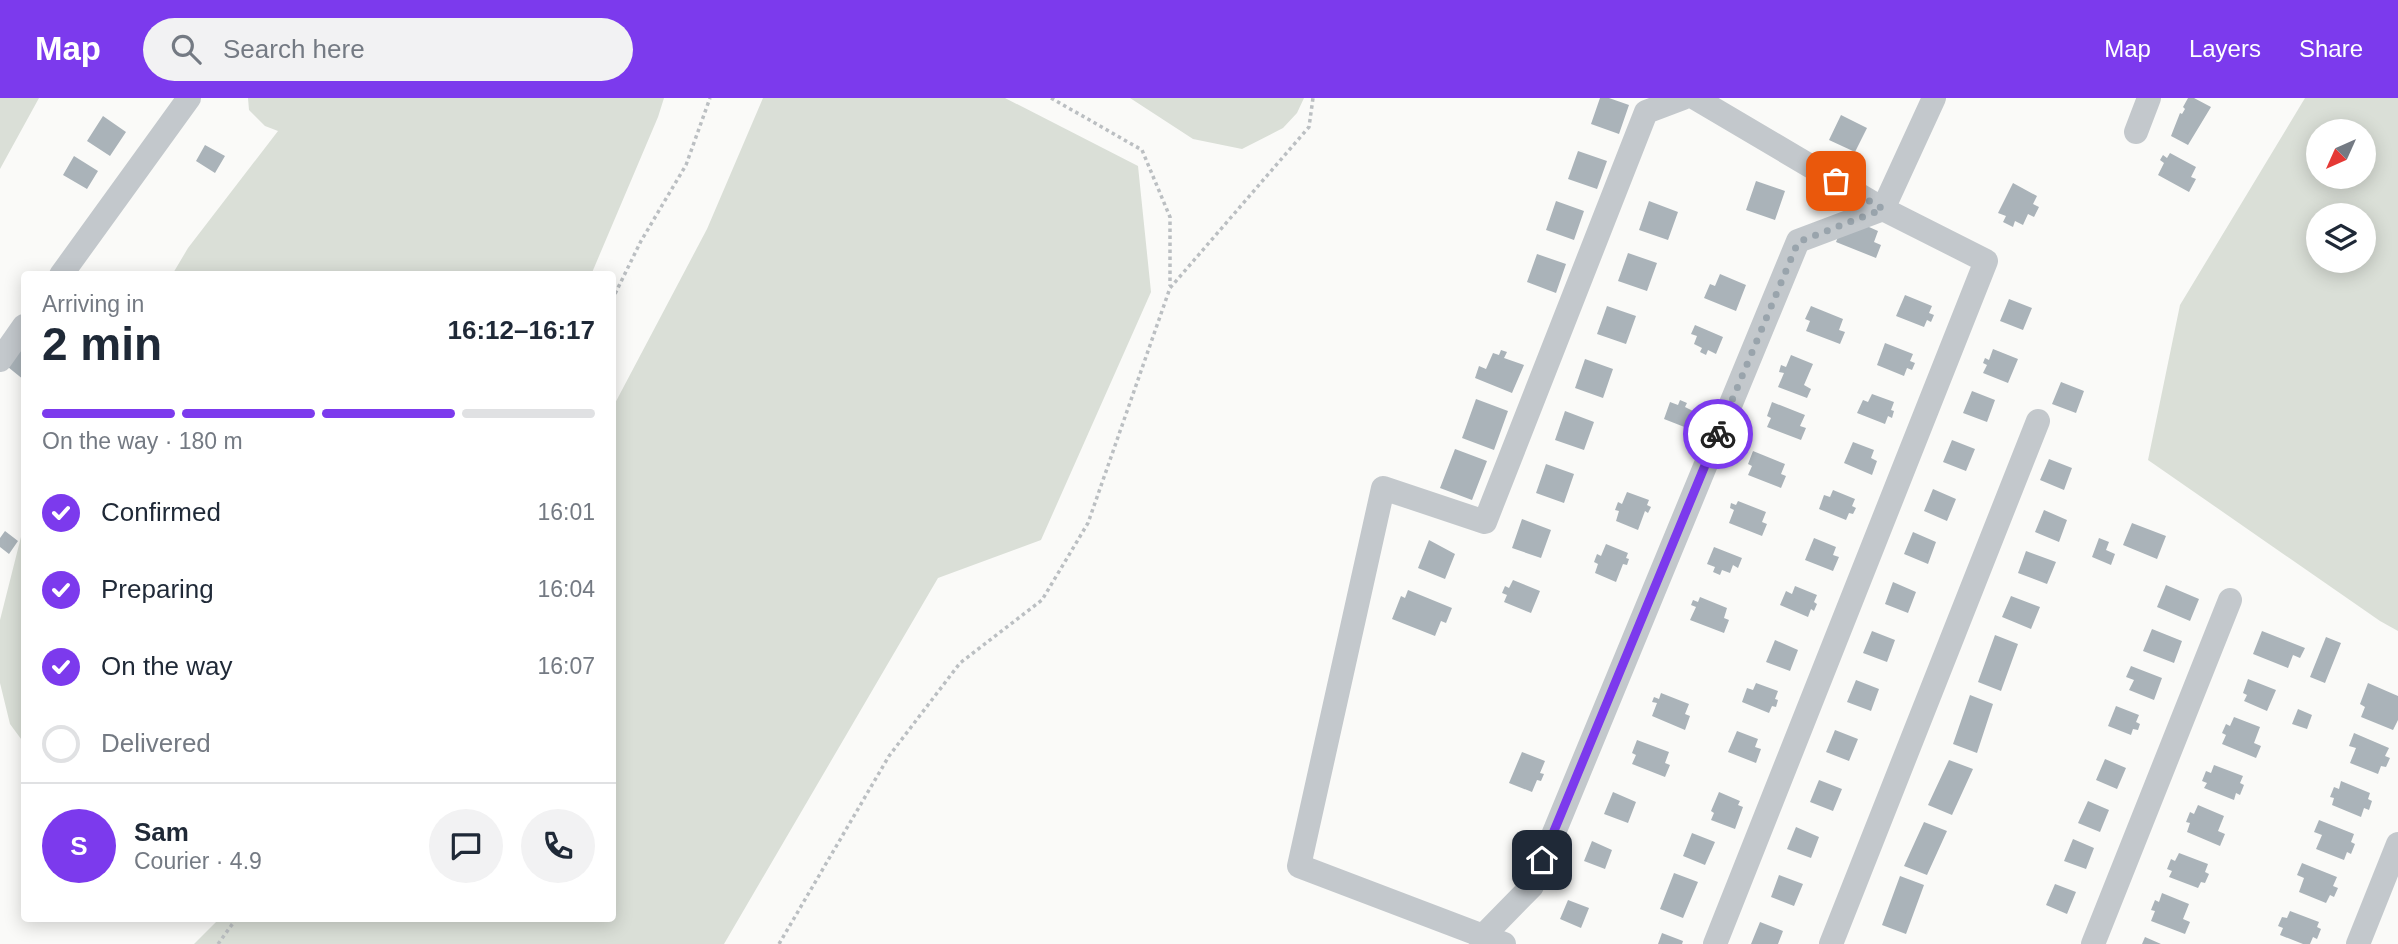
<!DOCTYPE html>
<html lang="en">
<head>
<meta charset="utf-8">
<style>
	:root { --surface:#fff; --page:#f2f2f3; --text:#1f2937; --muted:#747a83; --line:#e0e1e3; --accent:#7c3aed }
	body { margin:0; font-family:Helvetica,sans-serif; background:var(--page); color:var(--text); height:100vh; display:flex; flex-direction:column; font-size:26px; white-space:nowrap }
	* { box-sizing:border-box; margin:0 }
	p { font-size:23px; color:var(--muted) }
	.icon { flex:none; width:38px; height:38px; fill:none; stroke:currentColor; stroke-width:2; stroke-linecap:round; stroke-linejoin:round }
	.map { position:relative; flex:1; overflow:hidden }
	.side { position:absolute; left:21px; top:173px; width:595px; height:651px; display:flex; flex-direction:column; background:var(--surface); border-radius:7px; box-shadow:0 4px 18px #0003 }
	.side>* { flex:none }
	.needle { width:46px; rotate:225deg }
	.tools { position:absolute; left:2306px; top:21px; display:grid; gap:14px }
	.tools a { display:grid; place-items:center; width:70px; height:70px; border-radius:50%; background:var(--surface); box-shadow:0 4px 18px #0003; font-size:35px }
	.pin { position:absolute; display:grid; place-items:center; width:60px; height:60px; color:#fff; margin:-30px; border-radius:14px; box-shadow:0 4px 10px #0006 }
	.courier { position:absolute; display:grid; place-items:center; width:70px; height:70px; margin:-35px; border:5px solid #7c3aed; border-radius:50%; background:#fff; color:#222; box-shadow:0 2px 9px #0007 }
	.head em { font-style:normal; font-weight:700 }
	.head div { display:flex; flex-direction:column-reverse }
	.head { display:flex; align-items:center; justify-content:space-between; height:119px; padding:0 21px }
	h1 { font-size:46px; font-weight:700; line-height:52px }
	.bar { display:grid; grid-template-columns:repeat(4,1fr); gap:10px 7px; align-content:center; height:84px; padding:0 21px }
	.bar i { height:9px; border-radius:5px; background:var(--line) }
	.bar .selected { background:var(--accent) }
	.bar p { grid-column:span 4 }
	.line { display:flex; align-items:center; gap:18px; padding:0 21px; border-top:2px solid var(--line) }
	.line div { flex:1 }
	.round { display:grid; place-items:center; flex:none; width:74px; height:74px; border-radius:37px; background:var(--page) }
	ol { padding:0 21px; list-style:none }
	li { display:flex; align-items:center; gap:21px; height:77px }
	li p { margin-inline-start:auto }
	li .icon { padding:7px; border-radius:50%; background:var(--accent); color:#fff; stroke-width:4 }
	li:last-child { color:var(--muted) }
	li i { width:38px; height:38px; border:4px solid var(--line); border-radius:50% }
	header { display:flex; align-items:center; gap:42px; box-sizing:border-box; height:98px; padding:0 35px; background:var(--accent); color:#fff }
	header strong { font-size:33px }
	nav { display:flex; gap:38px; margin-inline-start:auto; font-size:24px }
	.search { width:490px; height:63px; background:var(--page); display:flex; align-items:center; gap:18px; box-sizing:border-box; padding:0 24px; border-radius:38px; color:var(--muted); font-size:26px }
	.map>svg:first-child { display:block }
</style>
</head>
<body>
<header>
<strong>Map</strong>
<div class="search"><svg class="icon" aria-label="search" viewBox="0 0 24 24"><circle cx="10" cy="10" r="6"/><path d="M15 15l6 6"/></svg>Search here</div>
<nav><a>Map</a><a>Layers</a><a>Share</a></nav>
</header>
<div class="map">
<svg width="2398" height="846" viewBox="0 0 2398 846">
	<rect width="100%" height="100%" fill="#fafaf8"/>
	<path fill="#dadfd7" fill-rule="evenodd" d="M 0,0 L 39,0 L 0,71 Z
		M 248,0 L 664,0 L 658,19 L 591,177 L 172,177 L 188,150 L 278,33 L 265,28 L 249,12 Z
		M 763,0 L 1005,0 L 1138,68 L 1151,194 L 1041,442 L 938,480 L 724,846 L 194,846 L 219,821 L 612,821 L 613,309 L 707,131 Z
		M 1130,0 L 1304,0 L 1297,15 L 1283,30 L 1242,51 L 1193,41 Z
		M 2305,0 L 2398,0 L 2398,533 L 2380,523 L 2148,362 L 2180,207 ZM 2319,33 L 2364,33 L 2364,79 L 2319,79 ZM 2319,117 L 2364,117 L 2364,163 L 2319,163 Z
		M 24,427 L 24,645 L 10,626 L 0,585 L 0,522 Z"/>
	<path fill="#aab3b9" d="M 1600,0 L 1609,0 L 1629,7 L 1619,36 L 1591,26 Z
		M 2188,0 L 2194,0 L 2211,9 L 2188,47 L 2171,38 L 2180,15 L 2182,16 L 2185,11 L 2183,9 Z
		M 1841,17 L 1867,30 L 1855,54 L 1829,42 Z
		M 103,18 L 126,34 L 110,58 L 87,43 Z
		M 205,47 L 225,58 L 215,75 L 196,63 Z
		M 1578,53 L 1607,63 L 1597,91 L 1568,81 Z
		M 2170,55 L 2196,69 L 2191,79 L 2196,81 L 2189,94 L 2158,77 L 2164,65 L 2160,62 L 2163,57 L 2167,60 Z
		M 74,58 L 98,73 L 87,91 L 63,77 Z
		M 1756,83 L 1785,93 L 1775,122 L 1746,112 Z
		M 2013,85 L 2037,98 L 2033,106 L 2039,109 L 2034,119 L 2028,116 L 2023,127 L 2015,123 L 2013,129 L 2003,124 L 2006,118 L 1998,115 Z
		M 1556,103 L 1584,113 L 1574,142 L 1546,132 Z
		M 1649,103 L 1678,114 L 1668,142 L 1639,132 Z
		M 1851,121 L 1878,133 L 1874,144 L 1881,147 L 1876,160 L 1836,144 L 1842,129 Z
		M 1628,155 L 1657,165 L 1647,193 L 1618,183 Z
		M 1537,156 L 1566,166 L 1556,195 L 1527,184 Z
		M 1720,176 L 1746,187 L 1736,213 L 1704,200 L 1710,186 L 1715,188 Z
		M 1905,197 L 1932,208 L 1929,215 L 1934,217 L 1931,224 L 1927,222 L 1924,229 L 1896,218 Z
		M 2009,201 L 2032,210 L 2023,232 L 2000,223 Z
		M 1607,208 L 1636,218 L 1626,246 L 1597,236 Z
		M 1811,208 L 1843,221 L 1839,232 L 1845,234 L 1840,246 L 1806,233 L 1810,223 L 1805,221 Z
		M 1695,227 L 1723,239 L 1716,256 L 1708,252 L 1706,257 L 1700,254 L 1702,250 L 1694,246 L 1697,238 L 1691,236 Z
		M 1885,245 L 1913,256 L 1910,263 L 1915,265 L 1912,272 L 1907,270 L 1904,278 L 1877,267 Z
		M 24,248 L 24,282 L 8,269 Z
		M 1993,251 L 2018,261 L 2008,285 L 1983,275 L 1987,267 L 1983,265 L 1985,260 L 1989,262 Z
		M 1501,252 L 1507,254 L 1504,260 L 1524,267 L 1512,295 L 1475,280 L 1479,268 L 1486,271 L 1493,255 L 1499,257 Z
		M 1791,257 L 1813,266 L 1804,287 L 1811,291 L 1807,300 L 1778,289 L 1784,275 L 1779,274 L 1781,267 L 1786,269 Z
		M 1585,261 L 1613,271 L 1603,300 L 1575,290 Z
		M 2061,284 L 2084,293 L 2076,315 L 2052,306 Z
		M 1972,293 L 1995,302 L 1987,324 L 1963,315 Z
		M 1872,296 L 1894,304 L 1891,312 L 1894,313 L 1892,320 L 1888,318 L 1885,326 L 1857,315 L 1863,302 L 1868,304 Z
		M 1476,301 L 1508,313 L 1494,352 L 1462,340 Z
		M 1680,302 L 1687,305 L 1685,309 L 1693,313 L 1687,330 L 1664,321 L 1670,304 L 1678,307 Z
		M 1772,304 L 1805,317 L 1800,328 L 1806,330 L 1801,342 L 1767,329 L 1771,320 L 1767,318 Z
		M 1565,313 L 1594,324 L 1584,352 L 1555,342 Z
		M 1952,342 L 1975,351 L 1966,373 L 1943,364 Z
		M 1853,344 L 1874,352 L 1871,360 L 1877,363 L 1872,377 L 1844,365 Z
		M 1455,351 L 1487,363 L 1472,402 L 1440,390 Z
		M 1753,353 L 1785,366 L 1781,376 L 1786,378 L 1781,390 L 1748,377 L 1752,368 L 1748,366 Z
		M 2049,361 L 2072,370 L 2064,392 L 2040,382 Z
		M 1546,366 L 1574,376 L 1564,405 L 1536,395 Z
		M 1933,391 L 1956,401 L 1947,423 L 1924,413 Z
		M 1833,392 L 1855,401 L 1852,408 L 1856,410 L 1853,416 L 1849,415 L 1846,422 L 1819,411 L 1824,397 L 1830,399 Z
		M 1627,394 L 1649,402 L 1647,407 L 1651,409 L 1648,415 L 1645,413 L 1638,432 L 1616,423 L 1619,413 L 1615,412 L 1618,404 L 1622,406 Z
		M 1738,403 L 1766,414 L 1762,424 L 1767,426 L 1762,438 L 1729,425 L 1734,412 L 1730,410 L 1731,405 L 1736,407 Z
		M 2044,412 L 2067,422 L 2059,444 L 2035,434 Z
		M 1522,421 L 1551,432 L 1541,460 L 1512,450 Z
		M 2132,425 L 2166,438 L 2157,461 L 2123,447 Z
		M 5,433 L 18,443 L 9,456 L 0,449 L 0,440 Z
		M 1913,434 L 1936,444 L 1928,466 L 1904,456 Z
		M 1814,440 L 1836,449 L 1833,457 L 1839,459 L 1833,473 L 1805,462 Z
		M 2099,440 L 2109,444 L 2106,452 L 2115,456 L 2111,467 L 2092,459 Z
		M 1429,442 L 1455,456 L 1445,481 L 1418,470 Z
		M 1606,446 L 1628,455 L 1626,460 L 1629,461 L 1627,467 L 1623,466 L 1616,484 L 1595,475 L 1598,466 L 1594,464 L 1597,456 L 1601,458 Z
		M 1714,449 L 1742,460 L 1738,470 L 1733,467 L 1730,475 L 1722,472 L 1720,477 L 1713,474 L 1715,469 L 1707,466 Z
		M 2026,453 L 2056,464 L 2047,486 L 2018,475 Z
		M 1513,482 L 1540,493 L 1531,515 L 1504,504 L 1507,497 L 1502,495 L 1505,488 L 1509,490 Z
		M 1893,484 L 1916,494 L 1908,515 L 1885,506 Z
		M 2166,487 L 2199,501 L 2190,523 L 2157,509 Z
		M 1795,488 L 1817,497 L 1814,504 L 1817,506 L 1814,513 L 1811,511 L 1808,519 L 1780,507 L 1786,493 L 1792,496 Z
		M 1408,492 L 1452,510 L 1446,525 L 1441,523 L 1435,538 L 1392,521 L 1401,498 L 1405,500 Z
		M 2011,498 L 2040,509 L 2031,531 L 2002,519 Z
		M 1700,499 L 1727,510 L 1724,520 L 1729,522 L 1724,535 L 1690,522 L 1696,509 L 1691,507 L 1693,502 L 1698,504 Z
		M 2152,531 L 2182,543 L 2174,565 L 2143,553 Z
		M 1872,533 L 1895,542 L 1887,564 L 1863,555 Z
		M 2262,533 L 2305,550 L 2300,560 L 2293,557 L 2288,570 L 2253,556 Z
		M 1995,537 L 2018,546 L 2001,593 L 1978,584 Z
		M 2326,539 L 2341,545 L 2325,585 L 2310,579 Z
		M 1775,542 L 1798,552 L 1790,573 L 1766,564 Z
		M 2131,568 L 2162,580 L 2154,602 L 2129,592 L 2134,582 L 2126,579 Z
		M 2248,581 L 2276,592 L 2267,613 L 2244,603 L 2247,597 L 2243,595 Z
		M 1856,582 L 1879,591 L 1871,613 L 1847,604 Z
		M 1756,585 L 1778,593 L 1775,601 L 1778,602 L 1776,609 L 1772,608 L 1769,615 L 1742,604 L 1747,590 L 1753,592 Z
		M 2368,585 L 2398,598 L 2398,622 L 2393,632 L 2361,619 L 2365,609 L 2360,606 Z
		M 1661,595 L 1689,606 L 1685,616 L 1690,618 L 1685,632 L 1652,618 L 1657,605 L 1652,604 L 1654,599 L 1659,601 Z
		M 1970,597 L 1993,606 L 1977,655 L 1953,646 Z
		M 2116,608 L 2139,617 L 2136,624 L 2140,626 L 2138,632 L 2133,631 L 2131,637 L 2108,628 Z
		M 2298,611 L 2312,617 L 2307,631 L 2292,626 Z
		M 2234,619 L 2260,629 L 2254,645 L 2261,648 L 2256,660 L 2222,646 L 2226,637 L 2222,635 L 2226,626 L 2230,628 Z
		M 1835,632 L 1858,641 L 1849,663 L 1826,654 Z
		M 1737,633 L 1758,641 L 1755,649 L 1761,651 L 1756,665 L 1728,654 Z
		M 2354,635 L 2389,650 L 2385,658 L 2390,660 L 2386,669 L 2381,668 L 2378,676 L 2350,665 L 2356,650 L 2349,648 Z
		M 1637,642 L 1669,654 L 1665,665 L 1670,667 L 1665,679 L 1632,666 L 1636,657 L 1632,655 Z
		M 1522,654 L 1545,663 L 1540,675 L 1544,676 L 1541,683 L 1537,682 L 1532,694 L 1509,685 Z
		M 2105,661 L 2126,670 L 2117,691 L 2096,682 Z
		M 1949,662 L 1973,671 L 1952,717 L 1928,707 Z
		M 2214,667 L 2243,678 L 2240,685 L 2244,687 L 2240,697 L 2236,695 L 2234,702 L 2204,690 L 2207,685 L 2202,683 L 2206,673 L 2211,675 Z
		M 1819,682 L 1842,691 L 1833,713 L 1810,704 Z
		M 2341,683 L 2370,695 L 2368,701 L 2372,703 L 2369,712 L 2364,710 L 2361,719 L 2332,707 L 2334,700 L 2330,699 L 2334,689 L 2339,691 Z
		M 1613,694 L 1636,704 L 1628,725 L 1604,716 Z
		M 1719,694 L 1740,703 L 1738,707 L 1743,709 L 1735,731 L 1711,722 L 1714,715 L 1711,713 Z
		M 2088,703 L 2109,712 L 2100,734 L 2078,725 Z
		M 2198,707 L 2224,718 L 2218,733 L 2225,736 L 2220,748 L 2187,734 L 2190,725 L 2186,724 L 2190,714 L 2194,716 Z
		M 2319,722 L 2354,736 L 2351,744 L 2355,746 L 2351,756 L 2347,754 L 2344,762 L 2316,751 L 2322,737 L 2314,734 Z
		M 1924,724 L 1947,733 L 1927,777 L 1904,768 Z
		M 1796,729 L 1819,739 L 1811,760 L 1787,751 Z
		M 1692,735 L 1715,744 L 1705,767 L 1683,758 Z
		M 2073,741 L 2094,750 L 2086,771 L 2064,763 Z
		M 1592,743 L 1612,752 L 1605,771 L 1584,763 Z
		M 2179,755 L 2208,766 L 2205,774 L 2209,776 L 2205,785 L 2201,784 L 2198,790 L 2169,779 L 2172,773 L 2167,771 L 2171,761 L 2175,763 Z
		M 2302,765 L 2337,779 L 2333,788 L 2338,790 L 2334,799 L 2330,797 L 2326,805 L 2299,794 L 2304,780 L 2297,777 Z
		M 1674,775 L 1698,784 L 1683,820 L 1660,811 Z
		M 1779,777 L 1803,786 L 1794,808 L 1771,799 Z
		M 1900,778 L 1924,787 L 1906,836 L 1882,827 Z
		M 2055,786 L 2076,794 L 2067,816 L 2046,807 Z
		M 2162,795 L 2189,806 L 2183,821 L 2190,824 L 2185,836 L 2151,823 L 2155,813 L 2151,812 L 2155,802 L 2159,804 Z
		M 1568,802 L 1589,810 L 1581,830 L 1560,821 Z
		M 2290,813 L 2319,824 L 2317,829 L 2321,831 L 2317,841 L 2313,839 L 2310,846 L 2303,846 L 2280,837 L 2283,830 L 2278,828 L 2282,819 L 2287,820 Z
		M 1760,824 L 1783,833 L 1778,846 L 1751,846 Z
		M 1662,835 L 1683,843 L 1682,846 L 1658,846 Z
		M 2145,839 L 2161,846 L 2142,846 Z"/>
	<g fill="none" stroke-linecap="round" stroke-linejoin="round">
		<path stroke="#bbbfc2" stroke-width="3.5" stroke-dasharray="3.5 3.5" stroke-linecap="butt" d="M 1051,0 L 1142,52 L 1170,119 L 1170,188
			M 612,202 L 641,143 L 686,67 L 710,0
			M 218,846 L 236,821
			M 779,846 L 889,658 L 960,565 L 1042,502 L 1088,425 L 1170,190 L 1309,29 L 1313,0"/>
		<path stroke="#c3c8cc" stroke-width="24" d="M 1695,0 L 1883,111
			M 2136,34 L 2149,0
			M 61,177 L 189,0
			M 0,262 L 24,228
			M 1481,846 L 1484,837 L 1532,788 L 1798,143 L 1883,111
			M 1504,846 L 1299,768 L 1383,390 L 1485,424 L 1646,14 L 1683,0
			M 1715,846 L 1986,163 L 1883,111 L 1934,0
			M 1831,846 L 2038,323
			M 2093,846 L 2230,502
			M 2358,846 L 2398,746"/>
	</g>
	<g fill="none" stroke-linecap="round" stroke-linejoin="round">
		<path stroke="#99a4ac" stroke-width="7" stroke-dasharray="0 12.6" d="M 1718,336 L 1798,144 L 1883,111 L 1836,83"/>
		<path stroke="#7c3aed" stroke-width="9" d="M 1542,762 L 1718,336"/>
	</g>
</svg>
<div class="tools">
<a><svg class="needle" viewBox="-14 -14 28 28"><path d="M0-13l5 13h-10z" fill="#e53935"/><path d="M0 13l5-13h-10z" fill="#747a83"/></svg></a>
<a><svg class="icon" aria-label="layers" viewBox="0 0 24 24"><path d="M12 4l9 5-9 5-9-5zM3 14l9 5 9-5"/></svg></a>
</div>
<div class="pin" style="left:1836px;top:83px;background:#ea580c"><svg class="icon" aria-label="bag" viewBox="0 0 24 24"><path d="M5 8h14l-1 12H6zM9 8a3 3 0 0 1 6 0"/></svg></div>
<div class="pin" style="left:1542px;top:762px;background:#1f2937"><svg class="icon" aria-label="home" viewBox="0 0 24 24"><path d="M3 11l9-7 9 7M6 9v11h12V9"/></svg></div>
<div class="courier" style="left:1718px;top:336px"><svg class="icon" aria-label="bike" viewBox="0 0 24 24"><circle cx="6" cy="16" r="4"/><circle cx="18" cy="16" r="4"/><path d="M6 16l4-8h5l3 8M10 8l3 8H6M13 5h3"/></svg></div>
<section class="side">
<div class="head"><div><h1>2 min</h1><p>Arriving in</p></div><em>16:12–16:17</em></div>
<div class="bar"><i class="selected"></i><i class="selected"></i><i class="selected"></i><i></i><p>On the way · 180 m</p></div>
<ol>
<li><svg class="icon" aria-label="check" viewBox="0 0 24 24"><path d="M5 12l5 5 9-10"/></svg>Confirmed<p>16:01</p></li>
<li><svg class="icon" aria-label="check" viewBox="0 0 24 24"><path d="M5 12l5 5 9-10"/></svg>Preparing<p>16:04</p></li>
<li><svg class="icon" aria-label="check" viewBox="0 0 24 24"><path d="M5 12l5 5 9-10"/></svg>On the way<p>16:07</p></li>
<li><i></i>Delivered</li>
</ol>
<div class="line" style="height:126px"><b class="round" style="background:var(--accent);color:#fff">S</b><div><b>Sam</b><p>Courier · 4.9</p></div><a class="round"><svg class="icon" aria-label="chat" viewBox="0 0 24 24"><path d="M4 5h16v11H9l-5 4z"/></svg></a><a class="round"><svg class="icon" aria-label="phone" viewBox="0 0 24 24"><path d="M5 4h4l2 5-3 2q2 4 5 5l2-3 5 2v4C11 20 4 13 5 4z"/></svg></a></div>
</section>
</div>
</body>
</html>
